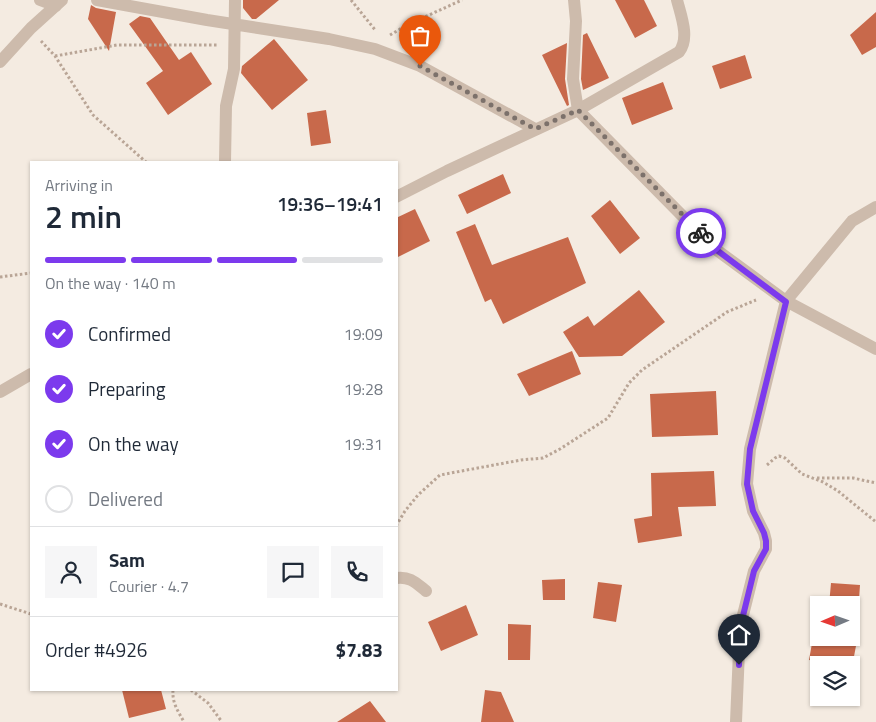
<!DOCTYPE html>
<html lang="en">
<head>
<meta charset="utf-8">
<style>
	:root { --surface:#fff; --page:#f6f6f7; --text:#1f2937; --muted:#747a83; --line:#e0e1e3; --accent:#7c3aed }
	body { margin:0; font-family:"Titillium Web",sans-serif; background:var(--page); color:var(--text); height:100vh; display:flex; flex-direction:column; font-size:19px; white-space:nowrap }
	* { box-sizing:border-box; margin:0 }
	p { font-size:16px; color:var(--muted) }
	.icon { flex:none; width:28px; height:28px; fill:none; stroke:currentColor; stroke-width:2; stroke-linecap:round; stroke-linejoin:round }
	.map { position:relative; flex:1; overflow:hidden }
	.drawer { position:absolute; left:30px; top:161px; width:368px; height:530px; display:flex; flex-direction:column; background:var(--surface); border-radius:0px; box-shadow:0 1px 4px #0004 }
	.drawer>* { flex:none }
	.needle { width:32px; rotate:268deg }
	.buttons { position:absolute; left:810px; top:596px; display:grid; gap:10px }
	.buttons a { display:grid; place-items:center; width:50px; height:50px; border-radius:0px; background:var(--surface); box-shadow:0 1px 4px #0004; font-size:25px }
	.pin { position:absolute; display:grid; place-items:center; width:42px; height:42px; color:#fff; margin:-51px -21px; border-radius:50% 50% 50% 0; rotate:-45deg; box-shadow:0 0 5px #0007 }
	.pin .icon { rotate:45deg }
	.courier { position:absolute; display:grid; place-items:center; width:50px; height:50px; margin:-25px; border:4px solid #7c3aed; border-radius:50%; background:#fff; color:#222; box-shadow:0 1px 6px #0007 }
	.headline em { font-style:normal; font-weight:600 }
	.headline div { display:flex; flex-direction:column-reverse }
	.headline { display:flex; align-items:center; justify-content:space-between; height:85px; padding:0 15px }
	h1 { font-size:32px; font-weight:600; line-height:38px }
	.bar { display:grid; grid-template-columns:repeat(4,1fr); gap:8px 5px; align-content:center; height:60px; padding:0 15px }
	.bar i { height:6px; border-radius:4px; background:var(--line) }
	.bar .on { background:var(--accent) }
	.bar p { grid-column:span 4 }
	.line { display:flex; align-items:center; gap:12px; padding:0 15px; border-top:1px solid var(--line) }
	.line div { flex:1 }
	.round { display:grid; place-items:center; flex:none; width:52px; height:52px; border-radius:0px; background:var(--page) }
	ol { padding:0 15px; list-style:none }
	li { display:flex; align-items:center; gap:15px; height:55px }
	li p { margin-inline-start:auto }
	li .icon { padding:5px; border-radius:50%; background:var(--accent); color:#fff; stroke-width:4 }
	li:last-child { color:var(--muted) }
	li i { width:28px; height:28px; border:2px solid var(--line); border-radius:50% }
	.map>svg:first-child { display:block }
</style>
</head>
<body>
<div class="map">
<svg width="876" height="722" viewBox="0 0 876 722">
	<rect width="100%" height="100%" fill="#f4ebe1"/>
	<path fill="#c8694b" d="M 243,0 L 279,0 L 256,19 L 252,19 L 243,8 Z
		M 615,0 L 644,0 L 657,26 L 635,38 Z
		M 91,5 L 96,8 L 116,12 L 109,51 L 88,19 Z
		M 876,12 L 876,47 L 862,55 L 850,35 Z
		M 140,16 L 150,18 L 179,60 L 191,52 L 212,84 L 168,115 L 146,83 L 163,71 L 129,24 Z
		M 587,33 L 609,78 L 583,90 L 581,79 L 583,35 Z
		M 274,39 L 308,80 L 272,110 L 241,73 L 242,66 Z
		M 567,43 L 565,79 L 569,105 L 567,106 L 542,55 Z
		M 745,55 L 752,78 L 720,89 L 712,66 Z
		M 663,82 L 673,109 L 632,125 L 622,98 Z
		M 326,110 L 331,143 L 311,146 L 307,113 Z
		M 503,174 L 511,193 L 467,214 L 458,195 Z
		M 610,200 L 640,238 L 620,254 L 591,216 Z
		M 415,209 L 430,241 L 396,258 L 396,218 Z
		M 475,224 L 492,265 L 568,237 L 586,283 L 503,324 L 491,299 L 485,302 L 456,232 Z
		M 639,290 L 665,322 L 622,356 L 579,357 L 563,332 L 588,316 L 594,326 Z
		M 572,351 L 581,374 L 529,396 L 517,374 Z
		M 716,391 L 718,435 L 652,437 L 650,394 Z
		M 714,471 L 716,506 L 678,507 L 682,536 L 638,543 L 634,519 L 652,516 L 651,473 Z
		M 565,579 L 565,600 L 543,600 L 542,580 Z
		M 598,582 L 622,585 L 616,622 L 593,618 Z
		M 831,583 L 860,585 L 857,629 L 859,630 L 852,667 L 851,665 L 840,665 L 809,660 L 816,621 L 819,622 L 819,638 L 851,638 L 851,605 L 829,605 Z
		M 466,605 L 478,635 L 441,651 L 428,622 Z
		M 508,624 L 531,625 L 530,660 L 508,660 Z
		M 122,690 L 161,690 L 166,709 L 129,718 Z
		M 485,690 L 501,692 L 514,722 L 481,722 Z
		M 370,701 L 386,722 L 337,722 Z"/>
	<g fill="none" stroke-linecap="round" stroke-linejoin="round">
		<path stroke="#b9a596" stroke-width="3" stroke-dasharray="2.5 2.5" stroke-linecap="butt" d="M 351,0 L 376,31
			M 390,35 L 407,25 L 462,0
			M 41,41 L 55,56 L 93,115 L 146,162
			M 55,56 L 117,45 L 218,45
			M 0,277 L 31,273
			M 767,465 L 775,458 L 779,456 L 785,458 L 802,474 L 823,482 L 838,491 L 876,522
			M 817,478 L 853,478 L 876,483
			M 396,526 L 405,511 L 418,495 L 440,475 L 521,460 L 543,458 L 560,449 L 608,418 L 629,383 L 642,370 L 727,312 L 756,300
			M 0,604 L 31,614
			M 173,690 C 172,703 178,711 184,722
			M 191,690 L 208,703 L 222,722"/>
		<path stroke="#cdbbac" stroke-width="12" d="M 40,0 L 56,6
			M 97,0 L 207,20 L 329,39 L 375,49 L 420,66 L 535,129
			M 574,0 L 576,21 L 573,79 L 578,110 L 714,248 L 786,301 L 876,349
			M 0,62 L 31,28 L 62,0
			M 225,162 L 226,106 L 234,69 L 235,0
			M 396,197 L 447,171 L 578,110 L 679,52 C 690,38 681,16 677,0
			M 0,392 L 31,374
			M 396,578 C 410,576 416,583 426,591
			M 736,722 L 740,627 L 754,571 L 766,549 L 766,541 L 764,533 L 753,511 L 747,484 L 750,449 L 786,301 L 852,221 L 876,207"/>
	</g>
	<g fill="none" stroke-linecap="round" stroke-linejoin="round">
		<path stroke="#7c716b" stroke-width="5" stroke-dasharray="0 9" d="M 420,66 L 535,129 L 578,110 L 701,233"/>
		<path stroke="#7c3aed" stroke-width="6" d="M 701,233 L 714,248 L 786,302 L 750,449 L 747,484 L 753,511 L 764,533 L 766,541 L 766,549 L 754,571 L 740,628 L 739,665"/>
	</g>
</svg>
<div class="buttons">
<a><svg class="needle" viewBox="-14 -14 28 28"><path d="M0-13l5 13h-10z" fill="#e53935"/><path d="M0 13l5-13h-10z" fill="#747a83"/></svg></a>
<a><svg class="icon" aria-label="layers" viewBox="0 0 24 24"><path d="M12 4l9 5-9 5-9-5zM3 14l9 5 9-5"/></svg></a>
</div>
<div class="pin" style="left:420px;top:66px;background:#ea580c"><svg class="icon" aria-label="bag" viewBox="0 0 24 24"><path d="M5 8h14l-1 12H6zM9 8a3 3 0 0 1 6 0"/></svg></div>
<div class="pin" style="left:739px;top:665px;background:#1f2937"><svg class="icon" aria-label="home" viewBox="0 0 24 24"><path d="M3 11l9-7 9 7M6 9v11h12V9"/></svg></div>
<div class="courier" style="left:701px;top:233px"><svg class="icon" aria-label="bike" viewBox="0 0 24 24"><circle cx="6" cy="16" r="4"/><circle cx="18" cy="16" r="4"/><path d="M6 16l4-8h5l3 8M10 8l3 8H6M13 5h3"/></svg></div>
<section class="drawer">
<div class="headline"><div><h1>2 min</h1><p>Arriving in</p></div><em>19:36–19:41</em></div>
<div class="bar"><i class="on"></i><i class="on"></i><i class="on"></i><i></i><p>On the way · 140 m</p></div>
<ol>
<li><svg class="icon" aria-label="check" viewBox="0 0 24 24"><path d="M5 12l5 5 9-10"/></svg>Confirmed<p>19:09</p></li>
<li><svg class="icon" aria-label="check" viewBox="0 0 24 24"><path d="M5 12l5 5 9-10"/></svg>Preparing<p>19:28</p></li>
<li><svg class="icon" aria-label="check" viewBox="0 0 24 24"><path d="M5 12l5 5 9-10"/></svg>On the way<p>19:31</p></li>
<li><i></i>Delivered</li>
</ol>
<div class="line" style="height:90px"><a class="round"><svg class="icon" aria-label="person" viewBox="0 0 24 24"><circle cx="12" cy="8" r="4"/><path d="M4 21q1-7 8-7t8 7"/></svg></a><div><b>Sam</b><p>Courier · 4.7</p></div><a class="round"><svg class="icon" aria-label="chat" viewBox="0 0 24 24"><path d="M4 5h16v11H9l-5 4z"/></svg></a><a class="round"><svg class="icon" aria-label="phone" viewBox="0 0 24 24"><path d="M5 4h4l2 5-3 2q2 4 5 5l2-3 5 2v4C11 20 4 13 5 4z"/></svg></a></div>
<div class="line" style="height:65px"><div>Order #4926</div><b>$7.83</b></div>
</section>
</div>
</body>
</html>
